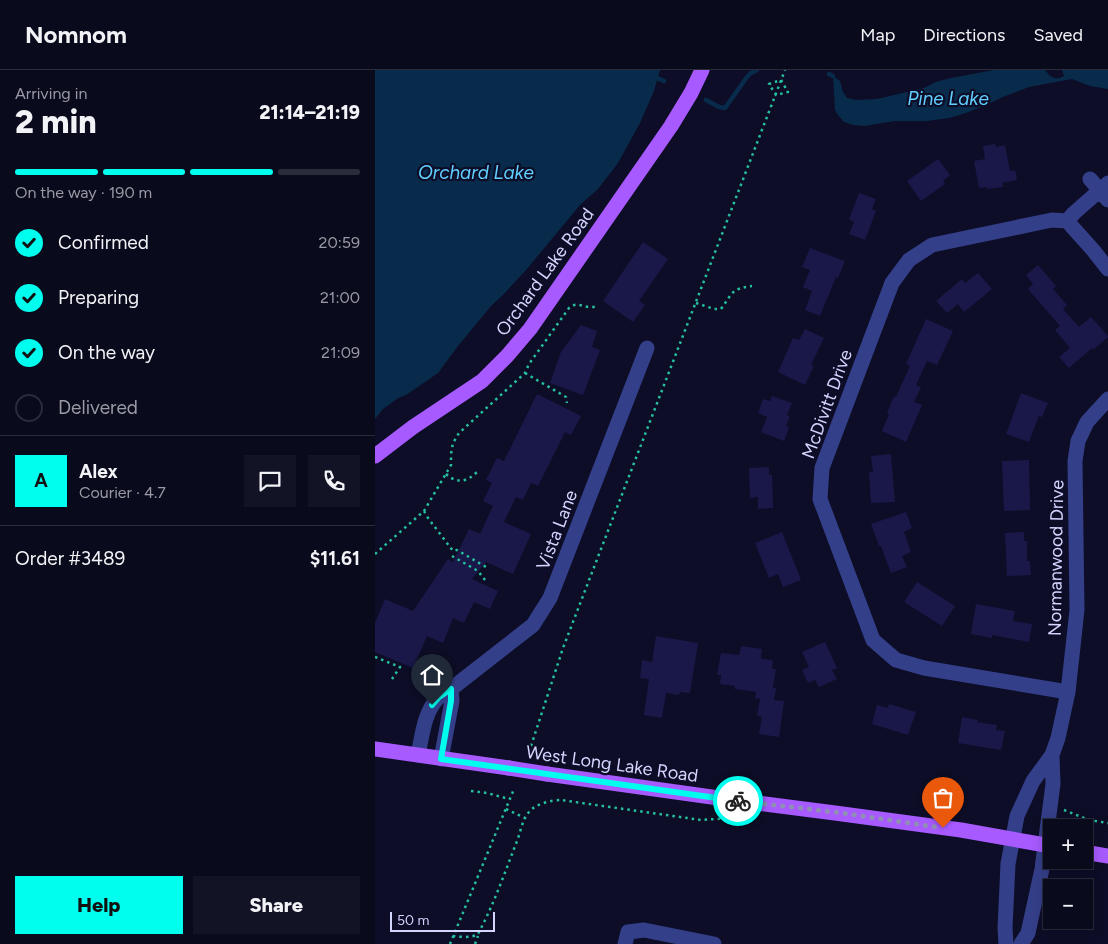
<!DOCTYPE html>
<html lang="en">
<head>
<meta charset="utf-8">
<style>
	:root { --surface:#0a0a1d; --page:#131326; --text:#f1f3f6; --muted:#999aa4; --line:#2a2b3b; --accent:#00feee }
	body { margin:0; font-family:Figtree,sans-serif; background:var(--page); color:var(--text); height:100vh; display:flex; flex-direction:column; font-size:19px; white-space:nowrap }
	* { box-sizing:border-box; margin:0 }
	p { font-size:16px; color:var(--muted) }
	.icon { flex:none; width:28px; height:28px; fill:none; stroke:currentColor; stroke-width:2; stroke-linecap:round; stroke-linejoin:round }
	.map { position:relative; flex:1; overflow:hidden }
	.drawer { display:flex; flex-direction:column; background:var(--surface); width:375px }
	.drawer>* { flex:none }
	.buttons { position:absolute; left:668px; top:749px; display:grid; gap:10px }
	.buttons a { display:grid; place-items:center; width:50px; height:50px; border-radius:0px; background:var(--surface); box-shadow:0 2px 12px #0003,0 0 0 1px var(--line); font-size:25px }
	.scale { position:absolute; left:15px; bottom:12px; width:105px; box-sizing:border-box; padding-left:5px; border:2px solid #d3d5ff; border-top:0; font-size:14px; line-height:18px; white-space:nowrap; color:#d3d5ff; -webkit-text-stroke:4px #0d0d27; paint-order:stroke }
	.pin { position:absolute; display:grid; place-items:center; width:42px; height:42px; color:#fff; margin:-51px -21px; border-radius:50% 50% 50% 0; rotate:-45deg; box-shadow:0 0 5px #0007 }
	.pin .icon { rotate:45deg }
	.courier { position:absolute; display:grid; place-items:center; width:50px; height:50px; margin:-25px; border:4px solid #00feee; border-radius:50%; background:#fff; color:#222; box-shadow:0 1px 6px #0007 }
	.overview em { font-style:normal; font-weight:800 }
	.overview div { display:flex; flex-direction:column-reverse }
	.overview { display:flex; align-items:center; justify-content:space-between; height:85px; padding:0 15px }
	h1 { font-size:32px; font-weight:800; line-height:38px }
	.bar { display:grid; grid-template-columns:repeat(4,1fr); gap:8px 5px; align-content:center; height:60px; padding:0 15px }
	.bar i { height:6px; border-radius:4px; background:var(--line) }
	.bar .on { background:var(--accent) }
	.bar p { grid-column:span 4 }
	.line { display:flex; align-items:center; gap:12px; padding:0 15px; border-top:1px solid var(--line) }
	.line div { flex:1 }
	.round { display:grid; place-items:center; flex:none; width:52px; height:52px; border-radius:0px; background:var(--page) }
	ol { padding:0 15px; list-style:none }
	li { display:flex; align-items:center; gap:15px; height:55px }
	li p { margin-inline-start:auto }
	li .icon { padding:5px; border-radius:50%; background:var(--accent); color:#111; stroke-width:4 }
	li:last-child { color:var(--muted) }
	li i { width:28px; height:28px; border:2px solid var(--line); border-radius:50% }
	.cta { display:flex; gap:10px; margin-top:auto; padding:10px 15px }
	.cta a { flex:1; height:58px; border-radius:0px; background:var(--accent); color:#111; font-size:20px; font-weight:800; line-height:58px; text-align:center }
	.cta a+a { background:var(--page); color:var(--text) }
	header { display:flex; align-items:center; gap:30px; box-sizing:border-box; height:70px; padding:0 25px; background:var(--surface); border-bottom:1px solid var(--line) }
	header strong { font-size:24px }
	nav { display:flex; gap:28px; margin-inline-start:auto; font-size:18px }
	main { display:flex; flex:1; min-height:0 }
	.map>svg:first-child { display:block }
</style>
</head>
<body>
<header>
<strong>Nomnom</strong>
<nav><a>Map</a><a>Directions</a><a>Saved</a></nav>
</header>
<main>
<section class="drawer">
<div class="overview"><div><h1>2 min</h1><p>Arriving in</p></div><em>21:14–21:19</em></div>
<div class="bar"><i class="on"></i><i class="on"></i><i class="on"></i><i></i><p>On the way · 190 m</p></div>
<ol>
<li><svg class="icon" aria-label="check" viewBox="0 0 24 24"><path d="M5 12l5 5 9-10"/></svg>Confirmed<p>20:59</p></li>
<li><svg class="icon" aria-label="check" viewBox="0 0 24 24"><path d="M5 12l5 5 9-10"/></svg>Preparing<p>21:00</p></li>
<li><svg class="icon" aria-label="check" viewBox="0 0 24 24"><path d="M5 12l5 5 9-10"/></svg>On the way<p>21:09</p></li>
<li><i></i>Delivered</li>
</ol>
<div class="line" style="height:90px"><b class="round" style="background:var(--accent);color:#111">A</b><div><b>Alex</b><p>Courier · 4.7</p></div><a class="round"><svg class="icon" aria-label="chat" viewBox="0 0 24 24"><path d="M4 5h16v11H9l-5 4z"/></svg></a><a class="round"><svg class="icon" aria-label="phone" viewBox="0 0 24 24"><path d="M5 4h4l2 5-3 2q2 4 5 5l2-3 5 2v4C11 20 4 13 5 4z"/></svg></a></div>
<div class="line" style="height:65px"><div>Order #3489</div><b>$11.61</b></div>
<div class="cta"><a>Help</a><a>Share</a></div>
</section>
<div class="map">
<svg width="733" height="874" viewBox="0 0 733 874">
	<rect width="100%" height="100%" fill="#0d0d27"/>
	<path fill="#082b4b" d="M 0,0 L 285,0 L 279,21 L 265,53 L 243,93 L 223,119 L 205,135 L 151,200 L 128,225 L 116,236 L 83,276 L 63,303 L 31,325 L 23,328 L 15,334 L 8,339 L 0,349 Z
		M 619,0 L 670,0 C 675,7 680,11 689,6 L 687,0 L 733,0 L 733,19 L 715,16 L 697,9 L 654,17 L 628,27 L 611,35 L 591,43 L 574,48 L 552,51 L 520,51 L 490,56 L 478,55 L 469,52 L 463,45 L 460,40 L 458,6 L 465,11 L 468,22 L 472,28 L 481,30 L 502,29 L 549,18 L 561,12 L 576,8 Z"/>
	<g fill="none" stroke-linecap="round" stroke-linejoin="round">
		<path stroke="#082b4b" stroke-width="4.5" d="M 454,4 L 458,6
			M 282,8 L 289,11
			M 331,30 L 344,37 L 350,38 L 372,7 L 376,3 L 382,0"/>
	</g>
	<path fill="#1a1849" d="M 620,74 L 621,77 L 630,75 L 635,101 L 640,100 L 642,110 L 627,113 L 628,117 L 612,119 L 612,117 L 604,118 L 599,91 L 610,89 L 608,76 Z
		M 563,89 L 575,105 L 568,111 L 570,114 L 546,131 L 532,111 Z
		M 484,123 L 501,129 L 497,139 L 501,141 L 490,170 L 474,164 L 479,152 L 474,149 Z
		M 268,172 L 293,189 L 264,231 L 270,235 L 258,252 L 228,231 Z
		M 435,178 L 470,191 L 463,208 L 461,207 L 445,246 L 430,240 L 437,221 L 428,217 L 435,200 L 427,197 Z
		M 663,195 L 681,216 L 678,219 L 692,235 L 688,239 L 704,257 L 716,247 L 733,266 L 733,267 L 718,280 L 717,278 L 694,298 L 684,287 L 695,278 L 680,260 L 685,256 L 653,219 L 658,214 L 651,205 Z
		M 603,203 L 617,219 L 589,242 L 583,234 L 572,243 L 561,231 L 587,209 L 590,213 Z
		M 551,249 L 578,261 L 562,295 L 552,291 L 541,315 L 546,317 L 539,332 L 547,335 L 531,372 L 507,361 L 514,344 L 512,343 L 519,326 L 521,327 L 535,296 L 531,294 Z
		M 206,255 L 222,261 L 217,277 L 225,280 L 208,325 L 175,313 L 186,282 Z
		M 430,259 L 449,268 L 436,295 L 439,296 L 430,315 L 403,302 L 418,268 L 424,270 Z
		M 646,323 L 673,333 L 667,347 L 664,346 L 654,372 L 631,364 Z
		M 162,324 L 206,346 L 196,365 L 190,362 L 163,416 L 156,413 L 148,430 L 141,427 L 129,452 L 156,464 L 138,504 L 111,492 L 97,509 L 123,521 L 115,539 L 99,532 L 89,553 L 78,548 L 68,573 L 52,566 L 38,598 L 0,582 L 0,553 L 10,529 L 38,541 L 73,489 L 78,492 L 94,459 L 105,464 L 118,436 L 108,431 L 117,413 L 111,410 L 122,388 L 129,391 Z
		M 397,326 L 417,333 L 412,345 L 415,346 L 411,356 L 414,357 L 409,371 L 386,362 L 392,347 L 383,343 L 388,329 L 395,331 Z
		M 516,384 L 520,432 L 496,433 L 494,402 L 498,402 L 496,386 Z
		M 654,390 L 655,440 L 629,441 L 627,391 Z
		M 394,397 L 394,405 L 397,405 L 398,438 L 383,439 L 383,427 L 375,428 L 374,398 Z
		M 531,442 L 537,458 L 529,462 L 536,482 L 527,486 L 532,497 L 516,503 L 506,476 L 504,476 L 496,454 Z
		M 407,462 L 426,510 L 408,517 L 403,504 L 394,508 L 380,473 Z
		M 649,462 L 649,471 L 652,471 L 652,491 L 655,491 L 656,505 L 632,506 L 630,463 Z
		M 542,512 L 580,536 L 567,556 L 529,532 Z
		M 601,534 L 640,541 L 638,551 L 657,554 L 654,572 L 617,565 L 617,568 L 596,564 Z
		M 281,566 L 323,573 L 315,623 L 305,622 L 304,625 L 291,623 L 287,648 L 269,645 L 274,609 L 265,608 L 267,590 L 277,592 Z
		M 450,572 L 462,598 L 457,600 L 462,609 L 444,617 L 440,610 L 433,613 L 427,600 L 434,597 L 427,582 Z
		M 366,576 L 387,579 L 386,589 L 398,590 L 397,599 L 401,599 L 398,618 L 401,618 L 399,630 L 409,631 L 404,667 L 384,664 L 387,647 L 382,646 L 385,629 L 380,628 L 381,622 L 360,619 L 360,616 L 345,614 L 346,605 L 342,605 L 346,583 L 364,585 Z
		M 514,634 L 541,642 L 533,665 L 497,654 L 502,635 L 513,638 Z
		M 587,647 L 603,650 L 602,652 L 622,655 L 621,660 L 630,661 L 626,680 L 583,673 Z"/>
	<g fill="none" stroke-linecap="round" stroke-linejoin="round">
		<path stroke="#25c09e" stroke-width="2.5" stroke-dasharray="2.5 4" stroke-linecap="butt" d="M 406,10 L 413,22 L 401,25 L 394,14 Z
			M 321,233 L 339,239 L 346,239 C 358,223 355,219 377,216
			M 150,303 L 191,327 L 192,333
			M 71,404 C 83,415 93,411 103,401
			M 49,441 L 53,448 L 78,481 L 82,480 L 111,497
			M 0,484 L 49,441 L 76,395 L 76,384 L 78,373 L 84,363 L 150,303 L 154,294 L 194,238 C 201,232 206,236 214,237 C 214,237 221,237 222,236
			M 77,486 L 103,501 L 110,510
			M 0,587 L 25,597 L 17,609
			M 156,676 L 188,578 L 410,0
			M 96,721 L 112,723 L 134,729
			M 131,739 L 150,748
			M 689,740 L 714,750 L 733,753
			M 78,866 C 86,867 97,868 103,864 C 119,834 130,802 142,771 C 146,761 147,750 154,742 C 160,734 177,730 186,730 L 326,750 L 356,748
			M 75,874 L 139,719
			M 100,874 L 103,866"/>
		<path stroke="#343f89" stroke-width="15" d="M 715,109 L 733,130
			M 692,151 L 677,150 L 557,175 L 534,190 L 517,213 L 447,398 L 445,429 L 498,570 L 521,590 L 549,598 L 693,622
			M 692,151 L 718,180 L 733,199
			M 692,151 L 699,143 L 733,113
			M 76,619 L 158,555 L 175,528 L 272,278
			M 43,685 C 47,667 49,642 63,628 C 67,624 72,622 76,619 L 77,631 L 66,689
			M 677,685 L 683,668 L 693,622 L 702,540 L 700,391 L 703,371 L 712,352 L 733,329
			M 250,874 L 253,862 L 269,860 L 339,874
			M 631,874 L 630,858 L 633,794 L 642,746 L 658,711 L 677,685 L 678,714 L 667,799 L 653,863 L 646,874"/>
		<path stroke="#a75aff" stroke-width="15" d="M 0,386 L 38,357 L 107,311 L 132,286 L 155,259 L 296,56 L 316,23 L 327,0
			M 0,679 L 134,698
			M 172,704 L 351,729 L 460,743 L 586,760 L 676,776
			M 709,782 L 733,786"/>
		<path stroke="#a75aff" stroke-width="15" d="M 134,698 L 172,704"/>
	</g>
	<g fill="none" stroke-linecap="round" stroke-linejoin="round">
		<path stroke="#8e8fb3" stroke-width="5" stroke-dasharray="0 9" d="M 363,731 L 460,742 L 568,758"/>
		<path stroke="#00feee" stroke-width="6" d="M 57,635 L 64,627 L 76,619 L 76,631 L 66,689 L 363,731"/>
	</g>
	<g text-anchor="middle" stroke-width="4.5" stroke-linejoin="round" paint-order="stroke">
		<g font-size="18" fill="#d3d5ff" stroke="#0d0d27">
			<text transform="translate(170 202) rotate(-54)" y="6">Orchard Lake Road</text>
			<text transform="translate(452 334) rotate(-70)" y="6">McDivitt Drive</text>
			<text transform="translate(182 460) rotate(-69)" y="6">Vista Lane</text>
			<text transform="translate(681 488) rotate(-89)" y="6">Normanwood Drive</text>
			<text transform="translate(237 694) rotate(8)" y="6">West Long Lake Road</text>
		</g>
		<g font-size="19" font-style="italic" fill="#61cfff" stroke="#0d0d27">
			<text x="573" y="35">Pine Lake</text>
			<text x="101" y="109">Orchard Lake</text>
		</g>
	</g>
</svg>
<div class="buttons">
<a>+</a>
<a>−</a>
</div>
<div class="scale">50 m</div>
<div class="pin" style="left:568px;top:758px;background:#ea580c"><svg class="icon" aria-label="bag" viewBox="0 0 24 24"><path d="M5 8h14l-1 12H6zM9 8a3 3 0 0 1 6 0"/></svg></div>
<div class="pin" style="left:57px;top:635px;background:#1f2937"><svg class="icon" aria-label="home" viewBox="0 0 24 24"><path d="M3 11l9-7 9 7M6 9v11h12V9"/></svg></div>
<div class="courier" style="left:363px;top:731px"><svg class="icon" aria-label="bike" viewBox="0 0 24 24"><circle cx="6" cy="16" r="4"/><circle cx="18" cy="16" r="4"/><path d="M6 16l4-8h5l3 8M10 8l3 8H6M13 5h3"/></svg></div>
</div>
</main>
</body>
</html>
